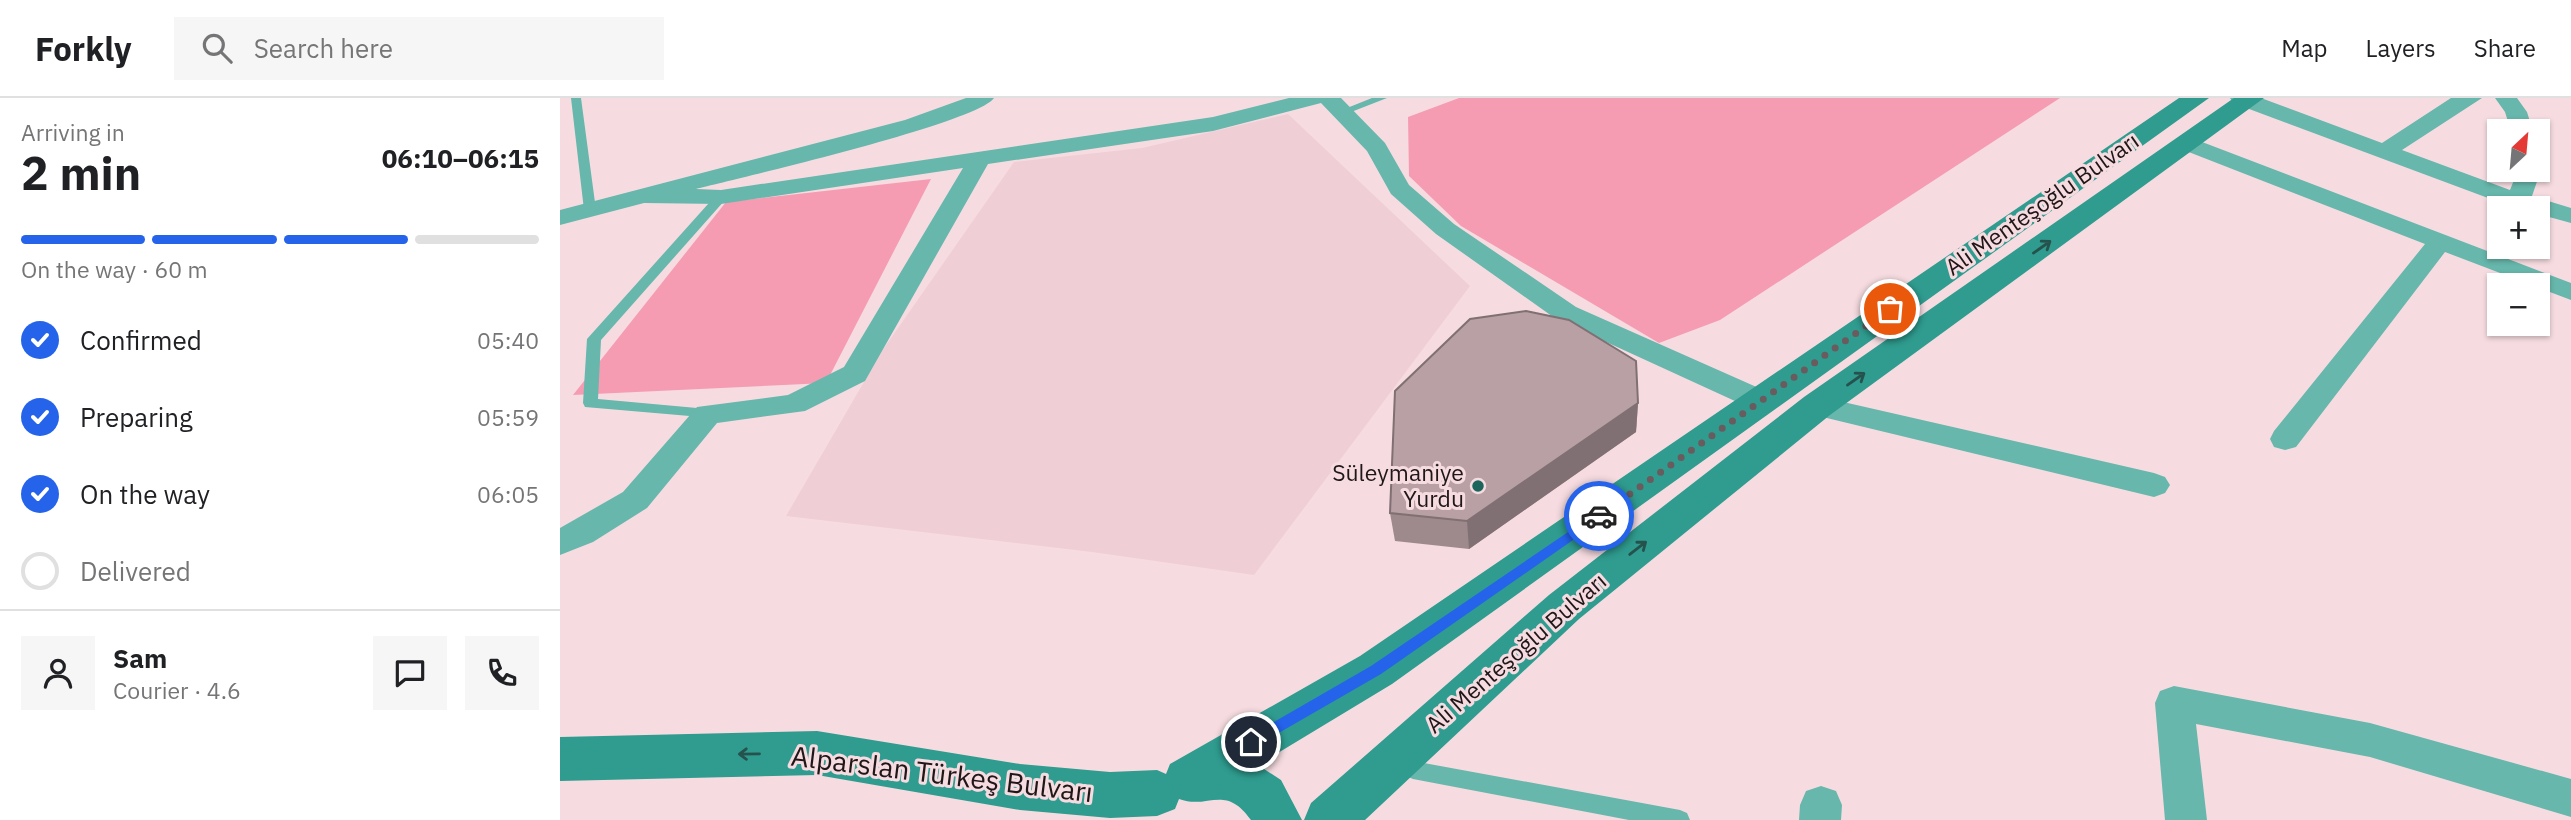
<!DOCTYPE html>
<html lang="en">
<head>
<meta charset="utf-8">
<style>
	:root { --surface:#fff; --page:#f6f6f6; --text:#202124; --muted:#757577; --line:#e0e0e0; --accent:#2563eb }
	body { margin:0; font-family:"IBM Plex Sans",sans-serif; background:var(--page); color:var(--text); height:100vh; display:flex; flex-direction:column; font-size:26px; white-space:nowrap }
	* { box-sizing:border-box; margin:0 }
	p { font-size:23px; color:var(--muted) }
	.icon { flex:none; width:38px; height:38px; fill:none; stroke:currentColor; stroke-width:2; stroke-linecap:round; stroke-linejoin:round }
	.map { position:relative; flex:1; overflow:hidden }
	.sheet { display:flex; flex-direction:column; background:var(--surface); width:560px }
	.sheet>* { flex:none }
	.needle { width:46px; rotate:26deg }
	.tools { position:absolute; left:1927px; top:21px; display:grid; gap:14px }
	.tools a { display:grid; place-items:center; width:63px; height:63px; border-radius:0px; background:var(--surface); box-shadow:0 2px 5px #0004; font-size:35px }
	.pin { position:absolute; display:grid; place-items:center; width:60px; height:60px; color:#fff; margin:-30px; border:4px solid #fff; border-radius:50%; box-shadow:0 2px 7px #0007 }
	.courier { position:absolute; display:grid; place-items:center; width:70px; height:70px; margin:-35px; border:5px solid #2563eb; border-radius:50%; background:#fff; color:#222; box-shadow:0 2px 9px #0007 }
	.head em { font-style:normal; font-weight:700 }
	.head div { display:flex; flex-direction:column-reverse }
	.head { display:flex; align-items:center; justify-content:space-between; height:119px; padding:0 21px }
	h1 { font-size:46px; font-weight:700; line-height:52px }
	.bar { display:grid; grid-template-columns:repeat(4,1fr); gap:10px 7px; align-content:center; height:84px; padding:0 21px }
	.bar i { height:9px; border-radius:5px; background:var(--line) }
	.bar .selected { background:var(--accent) }
	.bar p { grid-column:span 4 }
	.line { display:flex; align-items:center; gap:18px; padding:0 21px; border-top:2px solid var(--line) }
	.line div { flex:1 }
	.round { display:grid; place-items:center; flex:none; width:74px; height:74px; border-radius:0px; background:var(--page) }
	ol { padding:0 21px; list-style:none }
	li { display:flex; align-items:center; gap:21px; height:77px }
	li p { margin-inline-start:auto }
	li .icon { padding:7px; border-radius:50%; background:var(--accent); color:#fff; stroke-width:4 }
	li:last-child { color:var(--muted) }
	li i { width:38px; height:38px; border:4px solid var(--line); border-radius:50% }
	header { display:flex; align-items:center; gap:42px; box-sizing:border-box; height:98px; padding:0 35px; background:var(--surface); border-bottom:2px solid var(--line) }
	header strong { font-size:33px }
	nav { display:flex; gap:38px; margin-inline-start:auto; font-size:24px }
	.search { width:490px; height:63px; background:var(--page); display:flex; align-items:center; gap:18px; box-sizing:border-box; padding:0 24px; border-radius:0px; color:var(--muted); font-size:26px }
	main { display:flex; flex:1; min-height:0 }
	.map>svg:first-child { display:block }
</style>
</head>
<body>
<header>
<strong>Forkly</strong>
<div class="search"><svg class="icon" aria-label="search" viewBox="0 0 24 24"><circle cx="10" cy="10" r="6"/><path d="M15 15l6 6"/></svg>Search here</div>
<nav><a>Map</a><a>Layers</a><a>Share</a></nav>
</header>
<main>
<section class="sheet">
<div class="head"><div><h1>2 min</h1><p>Arriving in</p></div><em>06:10–06:15</em></div>
<div class="bar"><i class="selected"></i><i class="selected"></i><i class="selected"></i><i></i><p>On the way · 60 m</p></div>
<ol>
<li><svg class="icon" aria-label="check" viewBox="0 0 24 24"><path d="M5 12l5 5 9-10"/></svg>Confirmed<p>05:40</p></li>
<li><svg class="icon" aria-label="check" viewBox="0 0 24 24"><path d="M5 12l5 5 9-10"/></svg>Preparing<p>05:59</p></li>
<li><svg class="icon" aria-label="check" viewBox="0 0 24 24"><path d="M5 12l5 5 9-10"/></svg>On the way<p>06:05</p></li>
<li><i></i>Delivered</li>
</ol>
<div class="line" style="height:126px"><a class="round"><svg class="icon" aria-label="person" viewBox="0 0 24 24"><circle cx="12" cy="8" r="4"/><path d="M4 21q1-7 8-7t8 7"/></svg></a><div><b>Sam</b><p>Courier · 4.6</p></div><a class="round"><svg class="icon" aria-label="chat" viewBox="0 0 24 24"><path d="M4 5h16v11H9l-5 4z"/></svg></a><a class="round"><svg class="icon" aria-label="phone" viewBox="0 0 24 24"><path d="M5 4h4l2 5-3 2q2 4 5 5l2-3 5 2v4C11 20 4 13 5 4z"/></svg></a></div>
</section>
<div class="map">
<svg width="2011" height="722" viewBox="0 0 2011 722">
	<rect width="100%" height="100%" fill="#f6dce1"/>
	<path fill="#f0ced5" d="M 728,16 L 910,188 L 694,477 L 532,454 L 226,418 L 322,253 L 454,64 L 582,50 Z"/>
	<path fill="#f69cb2" d="M 899,0 L 1500,0 L 1160,222 L 1099,245 L 901,128 L 849,78 L 848,19 Z
		M 371,81 L 266,285 L 13,297 L 166,104 Z"/>
	<g fill="none" stroke-linecap="round" stroke-linejoin="round">
		<path fill="#67b7ac" fill-rule="evenodd" d="M 11,0 L 21,0 L 36,112 L 30,116 L 24,112 Z
			M 812,0 L 827,0 L 786,16 L 777,14 Z
			M 161,95 L 165,96 L 165,102 L 41,242 L 38,301 L 148,311 L 156,316 L 153,320 L 25,309 L 23,305 L 27,241 L 157,96 Z
			M 853,663 L 1120,712 L 1127,715 L 1130,722 L 1069,722 L 853,681 L 846,678 L 843,672 L 846,666 Z"/>
		<path fill="#67b7ac" fill-rule="evenodd" d="M 406,0 L 434,0 C 417,25 180,80 136,91 L 161,92 L 653,19 L 729,0 L 781,0 L 825,45 L 849,87 L 894,126 L 1016,209 L 1210,295 L 1214,302 L 1210,309 L 1199,312 L 1188,309 L 996,221 L 876,136 L 831,96 L 807,53 L 761,5 L 653,33 L 428,66 L 305,283 L 245,313 L 157,325 L 87,410 L 33,444 L 0,457 L 0,430 L 63,394 L 137,309 L 228,297 L 284,269 L 403,70 L 161,106 L 84,105 L 0,127 L 0,112 L 345,22 Z
			M 1670,0 L 1701,0 L 1822,45 L 1891,0 L 1922,0 L 1842,52 L 1950,92 L 1958,72 L 1978,72 L 1978,67 L 1981,72 L 1972,98 L 2011,110 L 2011,125 L 1978,116 L 1978,110 L 1960,110 L 1928,100 L 1673,5 Z
			M 1935,0 L 1957,0 L 1967,14 L 1973,33 L 1951,33 L 1945,14 Z
			M 1629,39 L 2011,185 L 2011,202 L 1885,154 L 1736,349 L 1725,352 L 1714,349 L 1710,341 L 1714,333 L 1865,146 L 1621,51 L 1618,46 Z
			M 1257,298 L 1594,375 L 1605,379 L 1610,387 L 1605,395 L 1594,399 L 1246,315 L 1242,308 L 1246,301 Z
			M 1614,588 L 1810,625 L 2011,681 L 2011,719 L 1810,659 L 1636,626 L 1647,722 L 1605,722 L 1595,605 L 1600,593 Z
			M 1261,688 L 1276,693 L 1282,707 L 1281,722 L 1239,722 L 1240,707 L 1246,693 Z"/>
		<path fill="#2f9c8f" fill-rule="evenodd" d="M 1619,0 L 1649,0 L 832,586 L 698,667 L 721,682 L 742,722 L 691,722 C 665,685 648,712 619,701 L 615,711 L 597,718 L 550,720 L 460,712 L 257,677 L 0,683 L 0,639 L 257,633 L 460,666 L 550,674 L 597,672 L 606,676 L 610,666 L 800,558 Z
			M 1674,0 L 1704,0 L 1270,317 L 1019,521 L 805,722 L 744,722 L 751,705 L 989,497 L 1244,299 Z"/>
	</g>
	<path fill="#9e8a8d" d="M 1078,305 L 1076,334 L 909,451 L 835,443 L 830,415 Z"/>
	<path fill="#817073" d="M 1078,305 L 1076,334 L 909,451 L 907,423 Z"/>
	<path fill="#b8a0a4" stroke="#817073" stroke-width="2" d="M 966,213 L 1009,222 L 1076,263 L 1078,305 L 907,423 L 830,415 L 835,293 L 910,221 Z"/>
	<defs><path id="oneway-shaft" d="M-6 0H5M1.5-3L5.5 0L1.5 3" fill="none" stroke-width="1.6" stroke-linecap="round" stroke-linejoin="round" transform="scale(1.75)"/></defs>
	<g stroke="#26524e">
		<use href="#oneway-shaft" transform="translate(1482 149) rotate(-35)"/>
		<use href="#oneway-shaft" transform="translate(1296 281) rotate(-35)"/>
		<use href="#oneway-shaft" transform="translate(1078 450) rotate(-38)"/>
		<use href="#oneway-shaft" transform="translate(189 656) rotate(179)"/>
	</g>
	<path fill="#2563eb" d="M 1039,413 L 1045,418 L 1043,421 L 821,576 L 696,648 L 686,648 L 686,640 L 811,568 Z"/>
	<g fill="none" stroke-linecap="round" stroke-linejoin="round">
		<path stroke="#6a5b5e" stroke-width="7" stroke-dasharray="0 12.6" d="M 1039,418 L 1330,211"/>
	</g>
	<circle fill="#1c655c" stroke="#f6dce1" stroke-width="2.5" cx="918" cy="388" r="7"/>
	<g text-anchor="middle" stroke-width="6" stroke-linejoin="round" paint-order="stroke">
		<g font-size="23" fill="#1f1618" stroke="#f6dce1">
			<text transform="translate(1482 106) rotate(-35)" y="8">Ali Menteşoğlu Bulvarı</text>
			<text transform="translate(956 555) rotate(-41)" y="8">Ali Menteşoğlu Bulvarı</text>
		</g>
		<g font-size="23" fill="#1f1618" stroke="#f6dce1" text-anchor="end">
			<text x="904" y="383">Süleymaniye<tspan x="904" dy="26">Yurdu</tspan></text>
		</g>
		<g font-size="28" fill="#1f1618" stroke="#f6dce1">
			<text transform="translate(382 676) rotate(7)" y="10">Alparslan Türkeş Bulvarı</text>
		</g>
	</g>
</svg>
<div class="tools">
<a><svg class="needle" viewBox="-14 -14 28 28"><path d="M0-13l5 13h-10z" fill="#e53935"/><path d="M0 13l5-13h-10z" fill="#757577"/></svg></a>
<a>+</a>
<a>−</a>
</div>
<div class="pin" style="left:1330px;top:211px;background:#ea580c"><svg class="icon" aria-label="bag" viewBox="0 0 24 24"><path d="M5 8h14l-1 12H6zM9 8a3 3 0 0 1 6 0"/></svg></div>
<div class="pin" style="left:691px;top:644px;background:#1f2937"><svg class="icon" aria-label="home" viewBox="0 0 24 24"><path d="M3 11l9-7 9 7M6 9v11h12V9"/></svg></div>
<div class="courier" style="left:1039px;top:418px"><svg class="icon" aria-label="car" viewBox="0 0 24 24"><path d="M5 17H2v-5l4-1 3-4h7l3 4 3 1v5h-3M9 17h6M6 11h13"/><circle cx="7" cy="17" r="2"/><circle cx="17" cy="17" r="2"/></svg></div>
</div>
</main>
</body>
</html>
